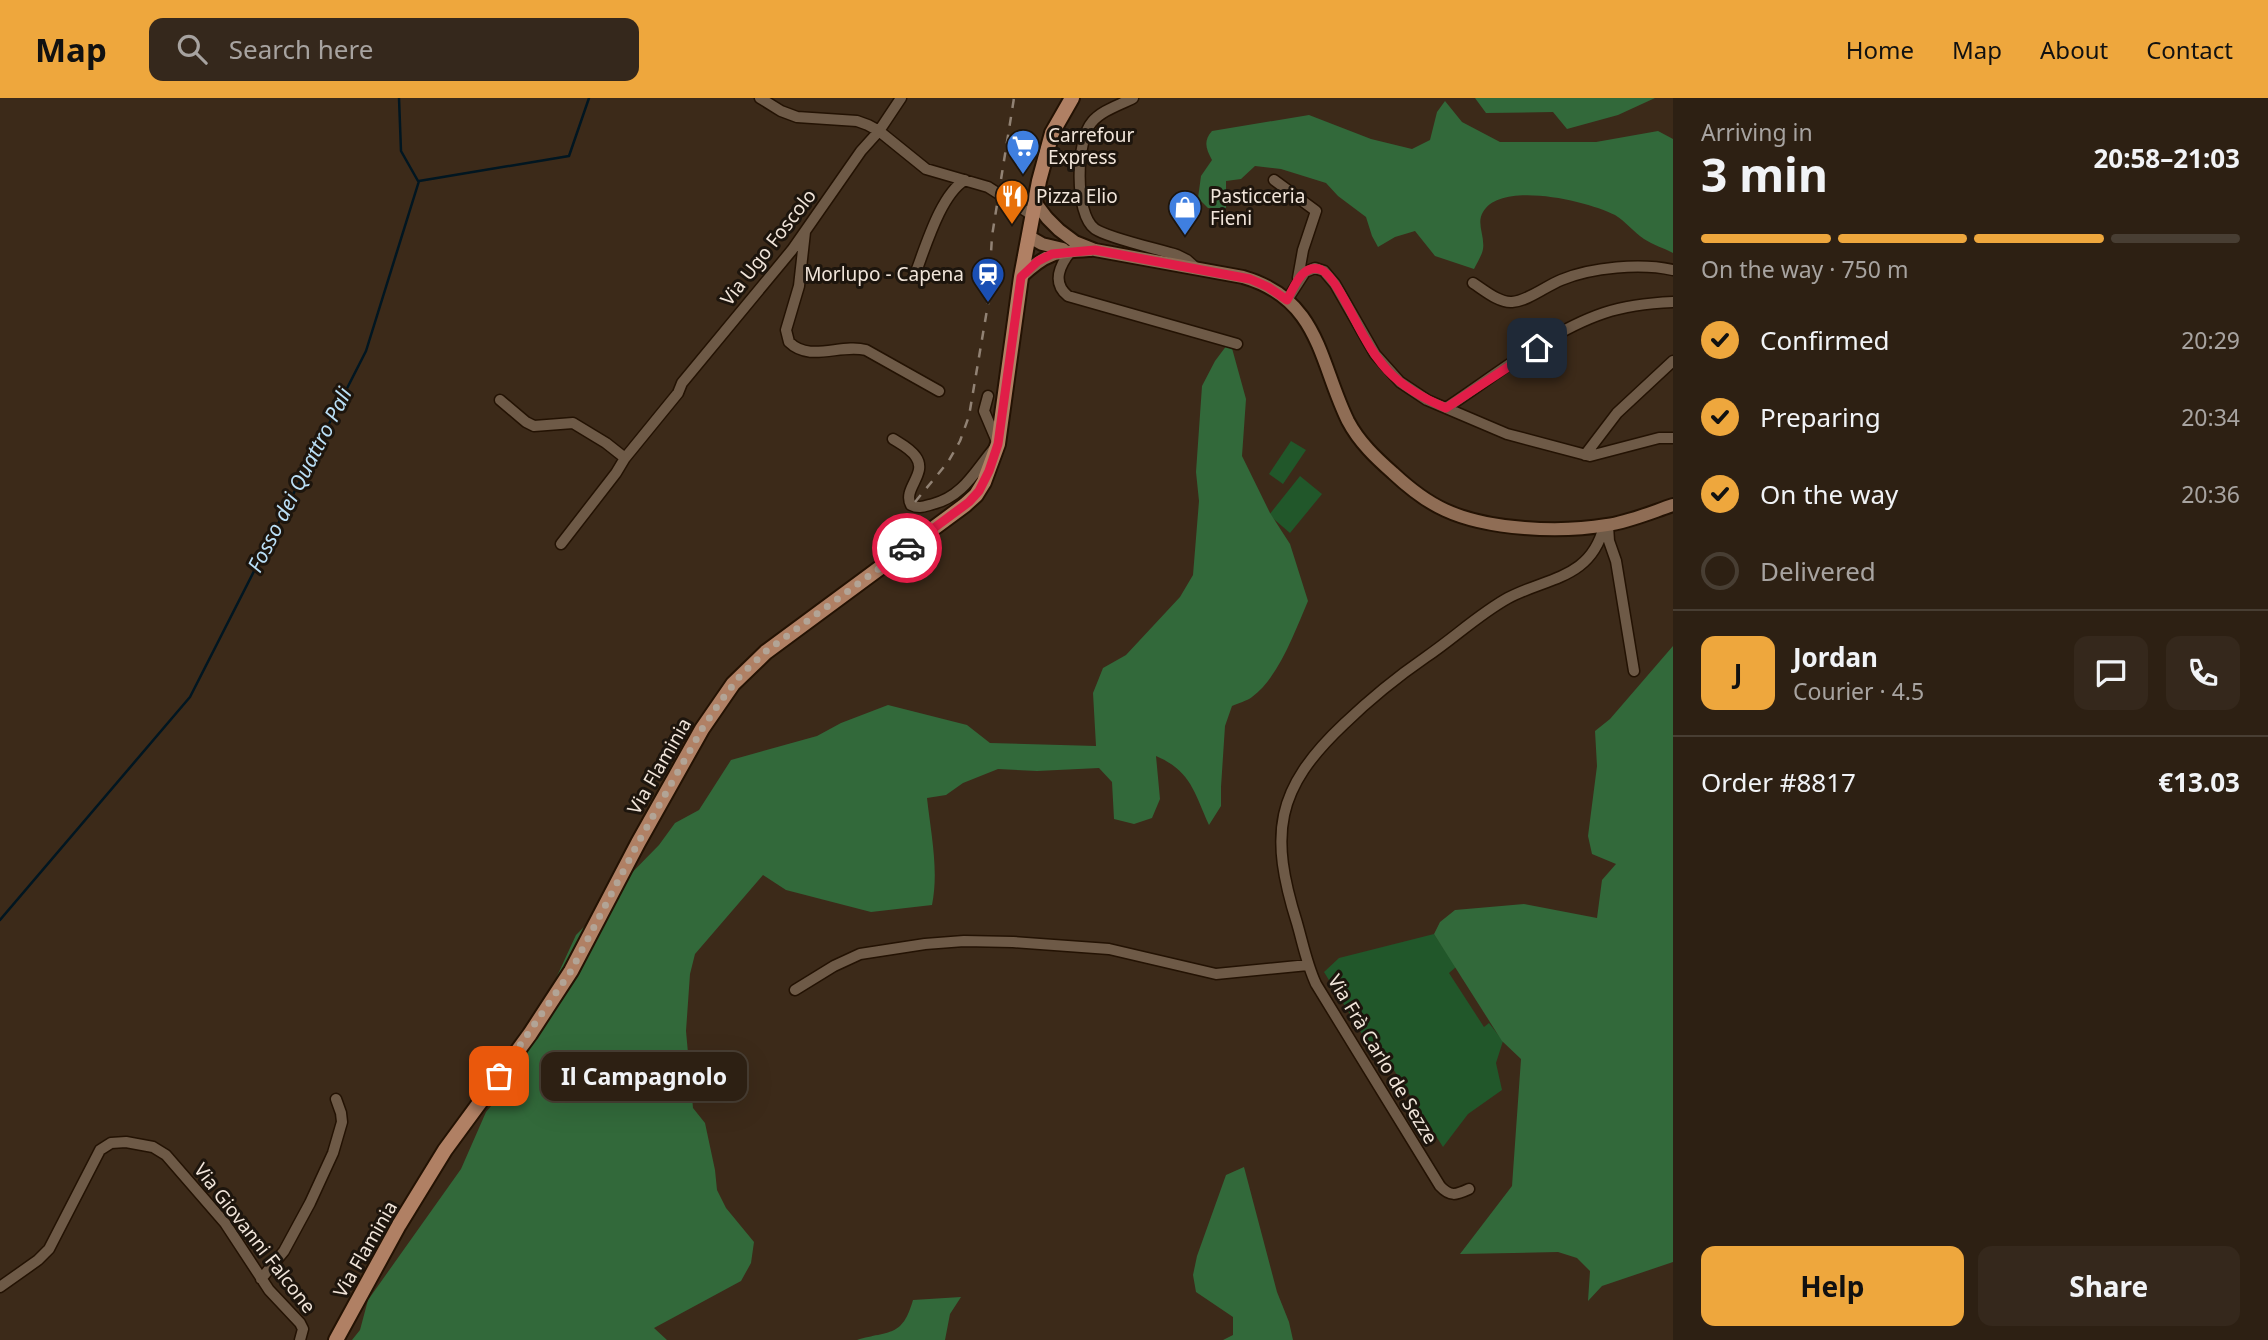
<!DOCTYPE html>
<html lang="en">
<head>
<meta charset="utf-8">
<style>
	:root { --surface:#2d2013; --page:#35281c; --text:#f1f3f6; --muted:#a7a3a0; --line:#483e33; --accent:#eea73d }
	body { margin:0; font-family:"Noto Sans",sans-serif; background:var(--page); color:var(--text); height:100vh; display:flex; flex-direction:column; font-size:26px; white-space:nowrap }
	* { box-sizing:border-box; margin:0 }
	p { font-size:23px; color:var(--muted) }
	.icon { flex:none; width:38px; height:38px; fill:none; stroke:currentColor; stroke-width:2; stroke-linecap:round; stroke-linejoin:round }
	.map { position:relative; flex:1; overflow:hidden }
	.drawer { display:flex; flex-direction:column; background:var(--surface); width:595px }
	.drawer>* { flex:none }
	.pin { position:absolute; display:grid; place-items:center; width:60px; height:60px; color:#fff; margin:-30px; border-radius:14px; box-shadow:0 4px 10px #0006 }
	.courier { position:absolute; display:grid; place-items:center; width:70px; height:70px; margin:-35px; border:5px solid #e11d48; border-radius:50%; background:#fff; color:#222; box-shadow:0 2px 9px #0007 }
	.bubble { position:absolute; height:49px; border-radius:14px; background:var(--surface); box-shadow:0 7px 28px #0002,0 0 0 2px var(--line); font-size:23px; font-weight:700; line-height:49px; text-align:center }
	.overview em { font-style:normal; font-weight:700 }
	.overview div { display:flex; flex-direction:column-reverse }
	.overview { display:flex; align-items:center; justify-content:space-between; height:119px; padding:0 28px }
	h1 { font-size:46px; font-weight:700; line-height:52px }
	.bar { display:grid; grid-template-columns:repeat(4,1fr); gap:10px 7px; align-content:center; height:84px; padding:0 28px }
	.bar i { height:9px; border-radius:5px; background:var(--line) }
	.bar .on { background:var(--accent) }
	.bar p { grid-column:span 4 }
	.line { display:flex; align-items:center; gap:18px; padding:0 28px; border-top:2px solid var(--line) }
	.line div { flex:1 }
	.round { display:grid; place-items:center; flex:none; width:74px; height:74px; border-radius:14px; background:var(--page) }
	ol { padding:0 28px; list-style:none }
	li { display:flex; align-items:center; gap:21px; height:77px }
	li p { margin-inline-start:auto }
	li .icon { padding:7px; border-radius:50%; background:var(--accent); color:#111; stroke-width:4 }
	li:last-child { color:var(--muted) }
	li i { width:38px; height:38px; border:4px solid var(--line); border-radius:50% }
	.cta { display:flex; gap:14px; margin-top:auto; padding:14px 28px }
	.cta a { flex:1; height:80px; border-radius:14px; background:var(--accent); color:#111; font-size:28px; font-weight:700; line-height:80px; text-align:center }
	.cta a+a { background:var(--page); color:var(--text) }
	header { display:flex; align-items:center; gap:42px; box-sizing:border-box; height:98px; padding:0 35px; background:var(--accent); color:#111 }
	header strong { font-size:33px }
	nav { display:flex; gap:38px; margin-inline-start:auto; font-size:24px }
	.search { width:490px; height:63px; background:var(--page); display:flex; align-items:center; gap:18px; box-sizing:border-box; padding:0 24px; border-radius:14px; color:var(--muted); font-size:26px }
	main { display:flex; flex:1; min-height:0 }
	.map>svg:first-child { display:block }
</style>
</head>
<body>
<header>
<strong>Map</strong>
<div class="search"><svg class="icon" aria-label="search" viewBox="0 0 24 24"><circle cx="10" cy="10" r="6"/><path d="M15 15l6 6"/></svg>Search here</div>
<nav><a>Home</a><a>Map</a><a>About</a><a>Contact</a></nav>
</header>
<main>
<div class="map">
<svg width="1673" height="1242" viewBox="0 0 1673 1242">
	<rect width="100%" height="100%" fill="#3c2a19"/>
	<path fill="#21572a" d="M 1291,343 L 1306,352 L 1283,386 L 1269,376 Z
		M 1300,378 L 1322,396 L 1290,435 L 1269,417 Z
		M 1434,836 L 1456,869 L 1449,875 L 1484,929 L 1489,925 L 1503,943 L 1496,965 L 1502,992 L 1468,1016 L 1443,1049 L 1383,955 L 1376,959 L 1324,874 L 1339,860 Z"/>
	<path fill="#32693a" d="M 1475,0 L 1655,0 L 1618,17 L 1567,31 L 1553,14 L 1486,15 Z
		M 1445,3 L 1462,24 L 1500,44 L 1596,44 L 1658,33 L 1673,41 L 1673,155 C 1664,150 1653,147 1644,141 C 1634,134 1625,123 1615,117 C 1588,103 1501,82 1483,114 C 1476,125 1485,138 1483,151 C 1482,157 1477,165 1474,171 L 1435,158 L 1415,133 L 1395,139 L 1378,149 L 1372,138 L 1366,119 L 1338,98 L 1326,85 L 1281,71 L 1255,68 L 1241,81 L 1226,83 L 1226,110 L 1208,110 L 1198,100 L 1201,78 L 1212,62 C 1206,51 1203,43 1212,33 L 1309,17 L 1371,41 L 1412,51 L 1430,42 L 1437,14 Z
		M 1230,243 L 1246,301 L 1242,358 L 1270,415 L 1290,446 L 1308,503 C 1295,533 1279,579 1252,599 C 1247,603 1238,605 1232,608 L 1225,628 L 1221,689 L 1221,708 L 1209,727 C 1194,694 1191,673 1156,658 L 1160,701 L 1152,720 L 1134,726 L 1114,721 L 1112,684 L 1099,670 L 1037,673 L 998,671 L 963,685 L 946,697 L 927,700 C 931,736 939,772 932,807 L 871,814 L 786,792 L 763,777 L 695,856 L 690,876 L 686,933 L 693,1010 L 705,1025 L 715,1072 L 717,1092 L 726,1110 L 754,1144 L 751,1165 L 741,1183 L 654,1230 L 667,1242 L 352,1242 L 360,1232 L 368,1202 L 461,1071 L 486,1014 L 504,993 L 576,837 L 596,817 L 612,795 L 659,747 L 675,725 L 699,712 L 731,662 L 817,638 L 841,625 L 888,607 L 967,627 L 990,645 L 1096,648 L 1093,595 L 1103,570 L 1126,557 L 1180,499 L 1193,477 L 1199,403 L 1196,374 L 1202,288 L 1215,263 Z
		M 1673,548 L 1673,1164 L 1602,1188 L 1588,1203 L 1590,1173 L 1577,1160 L 1558,1154 L 1460,1156 L 1512,1088 L 1521,961 L 1502,943 L 1434,836 L 1440,824 L 1455,812 L 1524,806 L 1597,820 L 1602,782 L 1616,766 L 1592,756 L 1588,738 L 1597,668 L 1595,633 L 1610,621 Z
		M 1244,1069 L 1277,1194 L 1289,1224 L 1293,1242 L 1223,1242 L 1233,1237 L 1233,1219 L 1196,1194 L 1193,1177 L 1197,1158 L 1226,1077 Z
		M 961,1199 L 950,1216 L 945,1242 L 857,1242 C 890,1232 902,1240 913,1202 Z"/>
	<g fill="none" stroke-linecap="round" stroke-linejoin="round">
		<path stroke="#011621" stroke-width="2.5" d="M 399,0 L 401,53 L 418,83
			M 0,822 L 190,599 L 366,253 L 419,83 L 569,58 L 589,0"/>
		<defs>
			<path id="minor" d="M 760,0 L 781,13 L 797,19 L 857,23 L 868,27 L 879,33 L 926,71 L 988,89 L 1032,117
				M 1133,0 C 1120,7 1102,12 1092,24 C 1076,42 1074,116 1095,131 C 1108,140 1158,151 1177,157 L 1187,162 L 1197,171
				M 1274,82 L 1316,113 L 1303,152 L 1298,180
				M 805,134 L 799,188 L 786,232 L 789,244 C 810,265 841,245 866,252 L 939,293
				M 1071,153 C 1060,167 1051,184 1068,198 L 1237,246
				M 914,179 C 925,151 940,97 965,82
				M 1473,185 C 1484,192 1499,205 1512,204 C 1528,203 1546,188 1561,182 C 1592,169 1641,165 1673,172
				M 1287,202 L 1305,174 L 1315,170 L 1324,173 L 1335,186 L 1375,256 L 1400,284 L 1427,302 L 1507,336 L 1590,358 L 1659,340 L 1673,340
				M 500,302 L 526,324 L 534,328 L 573,325 L 606,345 L 625,360
				M 1446,310 C 1493,279 1550,233 1604,215 C 1625,208 1650,205 1673,204
				M 893,341 C 901,346 911,351 916,359 C 928,376 902,391 911,407 C 919,411 925,408 933,406 C 965,398 977,369 998,346 L 984,313 L 988,298
				M 1585,357 L 1617,315 L 1673,263
				M 1608,428 L 1609,443 L 1616,463 L 1634,573
				M 561,446 L 616,375 L 625,360 L 678,295 L 682,285 L 792,152 L 861,53 L 879,33 L 901,0
				M 795,892 L 834,868 L 860,856 L 925,846 L 964,843 L 1013,844 L 1109,851 L 1216,876 L 1308,867
				M 1469,1091 C 1456,1097 1450,1099 1440,1088 L 1316,886 C 1307,867 1303,846 1297,825 C 1269,736 1275,691 1344,626 C 1370,601 1397,579 1426,559 C 1454,540 1479,516 1508,500 C 1548,479 1591,481 1604,428
				M 261,1181 L 284,1153 L 310,1105 L 333,1055 L 342,1024 L 341,1015 L 336,1001
				M 0,1189 L 38,1162 L 49,1151 L 100,1052 L 111,1045 L 126,1044 L 153,1049 L 166,1057 L 225,1125 L 269,1192 L 300,1225 L 303,1231 L 300,1242"/>
			<path id="secondary" d="M 1035,104 L 1047,120 L 1059,132 L 1075,144 L 1095,152 L 1243,179 C 1320,201 1319,264 1348,323 C 1359,344 1376,360 1393,375 C 1409,390 1425,403 1445,412 C 1488,432 1560,435 1607,427 C 1629,424 1652,414 1673,407
				M 1028,138 L 1042,146 L 1063,151
				M 1021,179 C 1047,154 1056,154 1091,152"/>
			<path id="primary" d="M 336,1242 L 399,1127 L 445,1052 L 530,936 L 571,873 L 638,745 L 702,631 L 733,586 L 766,554 L 965,407 L 976,397 L 984,384 L 998,346 L 1021,179 L 1039,83 L 1052,35 L 1072,0"/>
		</defs>
		<use href="#minor" stroke="#231203" stroke-width="13"/>
		<use href="#secondary" stroke="#231203" stroke-width="16"/>
		<use href="#primary" stroke="#231203" stroke-width="18"/>
		<use href="#minor" stroke="#6e5a47" stroke-width="10"/>
		<use href="#secondary" stroke="#8f6d55" stroke-width="12"/>
		<use href="#primary" stroke="#b08064" stroke-width="14"/>
		<path stroke="#918274" stroke-width="2.5" stroke-dasharray="9 9" stroke-linecap="butt" d="M 915,404 L 948,364 L 960,343 L 969,318 L 988,206 L 992,138 L 1014,0"/>
	</g>
	<g fill="none" stroke-linecap="round" stroke-linejoin="round">
		<path stroke="#b2a496" stroke-width="7" stroke-dasharray="0 12.6" d="M 499,978 L 571,873 L 638,745 L 702,631 L 720,604 L 740,578 L 765,554 L 907,450"/>
		<path stroke="#e11d48" stroke-width="9" d="M 907,450 L 969,404 L 979,393 L 989,373 L 998,346 L 1021,179 L 1038,163 L 1052,156 L 1095,152 L 1250,181 L 1268,189 L 1287,202 C 1294,190 1301,167 1319,171 C 1335,175 1356,227 1366,242 C 1372,253 1379,263 1388,273 C 1404,290 1425,301 1446,310 L 1537,250"/>
	</g>
	<defs>
		<symbol id="supermarket-pin" viewBox="-11 -11 22 30"><path d="M0 17L-7.5 6A9.5 9.5 0 1 1 7.5 6Z" fill="#3f7fe0" stroke="#1d150d"/><path d="M-6-5.5h2.5l.6 2H6L4.5 2H-2.5L-4.4-4H-6ZM-1.5 3.2a1.3 1.3 0 1 0 .1 0ZM3 3.2a1.3 1.3 0 1 0 .1 0Z" fill="#fff"/></symbol>
		<symbol id="restaurant-pin" viewBox="-11 -11 22 30"><path d="M0 17L-7.5 6A9.5 9.5 0 1 1 7.5 6Z" fill="#e8710a" stroke="#1d150d"/><path d="M-5-6h1v4h1v-4h1v4h1v-4h1v5L-1.5 .5V6h-2V.5L-5-1ZM5-6V6H3V1.5H1.5Q1.5-4 5-6Z" fill="#fff"/></symbol>
		<symbol id="shop-pin" viewBox="-11 -11 22 30"><path d="M0 17L-7.5 6A9.5 9.5 0 1 1 7.5 6Z" fill="#3f7fe0" stroke="#1d150d"/><path d="M-5-2.5h2.3a2.7 3.5 0 0 1 5.4 0H5L5.5 6h-11ZM-1.5-2.5h3a1.5 2.3 0 0 0-3 0Z" fill="#fff"/></symbol>
		<symbol id="station-pin" viewBox="-11 -11 22 30"><path d="M0 17L-7.5 6A9.5 9.5 0 1 1 7.5 6Z" fill="#1a4fb4" stroke="#1d150d"/><path d="M-3-6H3Q5-6 5-4V2Q5 4 3 4L4.5 6H3L1.5 4h-3L-3 6H-4.5L-3 4Q-5 4-5 2V-4Q-5-6-3-6ZM-3.5-4v3h7v-3ZM-3.5 1v1.5H-2V1ZM2 1v1.5H3.5V1Z" fill="#fff"/></symbol>
	</defs>
	<g fill-rule="evenodd">
		<use href="#supermarket-pin" x="1004" y="29" width="38" height="52"/>
		<use href="#restaurant-pin" x="993" y="79" width="38" height="52"/>
		<use href="#shop-pin" x="1166" y="90" width="38" height="52"/>
		<use href="#station-pin" x="969" y="157" width="38" height="52"/>
	</g>
	<g text-anchor="middle" stroke-width="6" stroke-linejoin="round" paint-order="stroke">
		<g font-size="19" fill="#f1e5da" stroke="#1d150d" text-anchor="start">
			<text x="1048" y="44">Carrefour<tspan x="1048" dy="22">Express</tspan></text>
			<text x="1036" y="105">Pizza Elio</text>
			<text x="1210" y="105">Pasticceria<tspan x="1210" dy="22">Fieni</tspan></text>
			<text x="964" y="183" text-anchor="end">Morlupo - Capena</text>
		</g>
		<g font-size="19" fill="#f1e5da" stroke="#1d150d">
			<text transform="translate(768 149) rotate(-52)" y="7">Via Ugo Foscolo</text>
			<text transform="translate(659 668) rotate(-60)" y="7">Via Flaminia</text>
			<text transform="translate(1383 961) rotate(59)" y="7">Via Frà Carlo de Sezze</text>
			<text transform="translate(255 1140) rotate(52)" y="7">Via Giovanni Falcone</text>
			<text transform="translate(365 1151) rotate(-60)" y="7">Via Flaminia</text>
		</g>
		<g font-size="21" font-style="italic" fill="#badff6" stroke="#1d150d">
			<text transform="translate(300 382) rotate(-63)" y="7">Fosso dei Quattro Pali</text>
		</g>
	</g>
</svg>
<div class="pin" style="left:499px;top:978px;background:#ea580c"><svg class="icon" aria-label="bag" viewBox="0 0 24 24"><path d="M5 8h14l-1 12H6zM9 8a3 3 0 0 1 6 0"/></svg></div>
<div class="pin" style="left:1537px;top:250px;background:#1f2937"><svg class="icon" aria-label="home" viewBox="0 0 24 24"><path d="M3 11l9-7 9 7M6 9v11h12V9"/></svg></div>
<div class="courier" style="left:907px;top:450px"><svg class="icon" aria-label="car" viewBox="0 0 24 24"><path d="M5 17H2v-5l4-1 3-4h7l3 4 3 1v5h-3M9 17h6M6 11h13"/><circle cx="7" cy="17" r="2"/><circle cx="17" cy="17" r="2"/></svg></div>
<div class="bubble" style="left:541px;top:954px;width:206px">Il Campagnolo</div>
</div>
<section class="drawer">
<div class="overview"><div><h1>3 min</h1><p>Arriving in</p></div><em>20:58–21:03</em></div>
<div class="bar"><i class="on"></i><i class="on"></i><i class="on"></i><i></i><p>On the way · 750 m</p></div>
<ol>
<li><svg class="icon" aria-label="check" viewBox="0 0 24 24"><path d="M5 12l5 5 9-10"/></svg>Confirmed<p>20:29</p></li>
<li><svg class="icon" aria-label="check" viewBox="0 0 24 24"><path d="M5 12l5 5 9-10"/></svg>Preparing<p>20:34</p></li>
<li><svg class="icon" aria-label="check" viewBox="0 0 24 24"><path d="M5 12l5 5 9-10"/></svg>On the way<p>20:36</p></li>
<li><i></i>Delivered</li>
</ol>
<div class="line" style="height:126px"><b class="round" style="background:var(--accent);color:#111">J</b><div><b>Jordan</b><p>Courier · 4.5</p></div><a class="round"><svg class="icon" aria-label="chat" viewBox="0 0 24 24"><path d="M4 5h16v11H9l-5 4z"/></svg></a><a class="round"><svg class="icon" aria-label="phone" viewBox="0 0 24 24"><path d="M5 4h4l2 5-3 2q2 4 5 5l2-3 5 2v4C11 20 4 13 5 4z"/></svg></a></div>
<div class="line" style="height:91px"><div>Order #8817</div><b>€13.03</b></div>
<div class="cta"><a>Help</a><a>Share</a></div>
</section>
</main>
</body>
</html>
